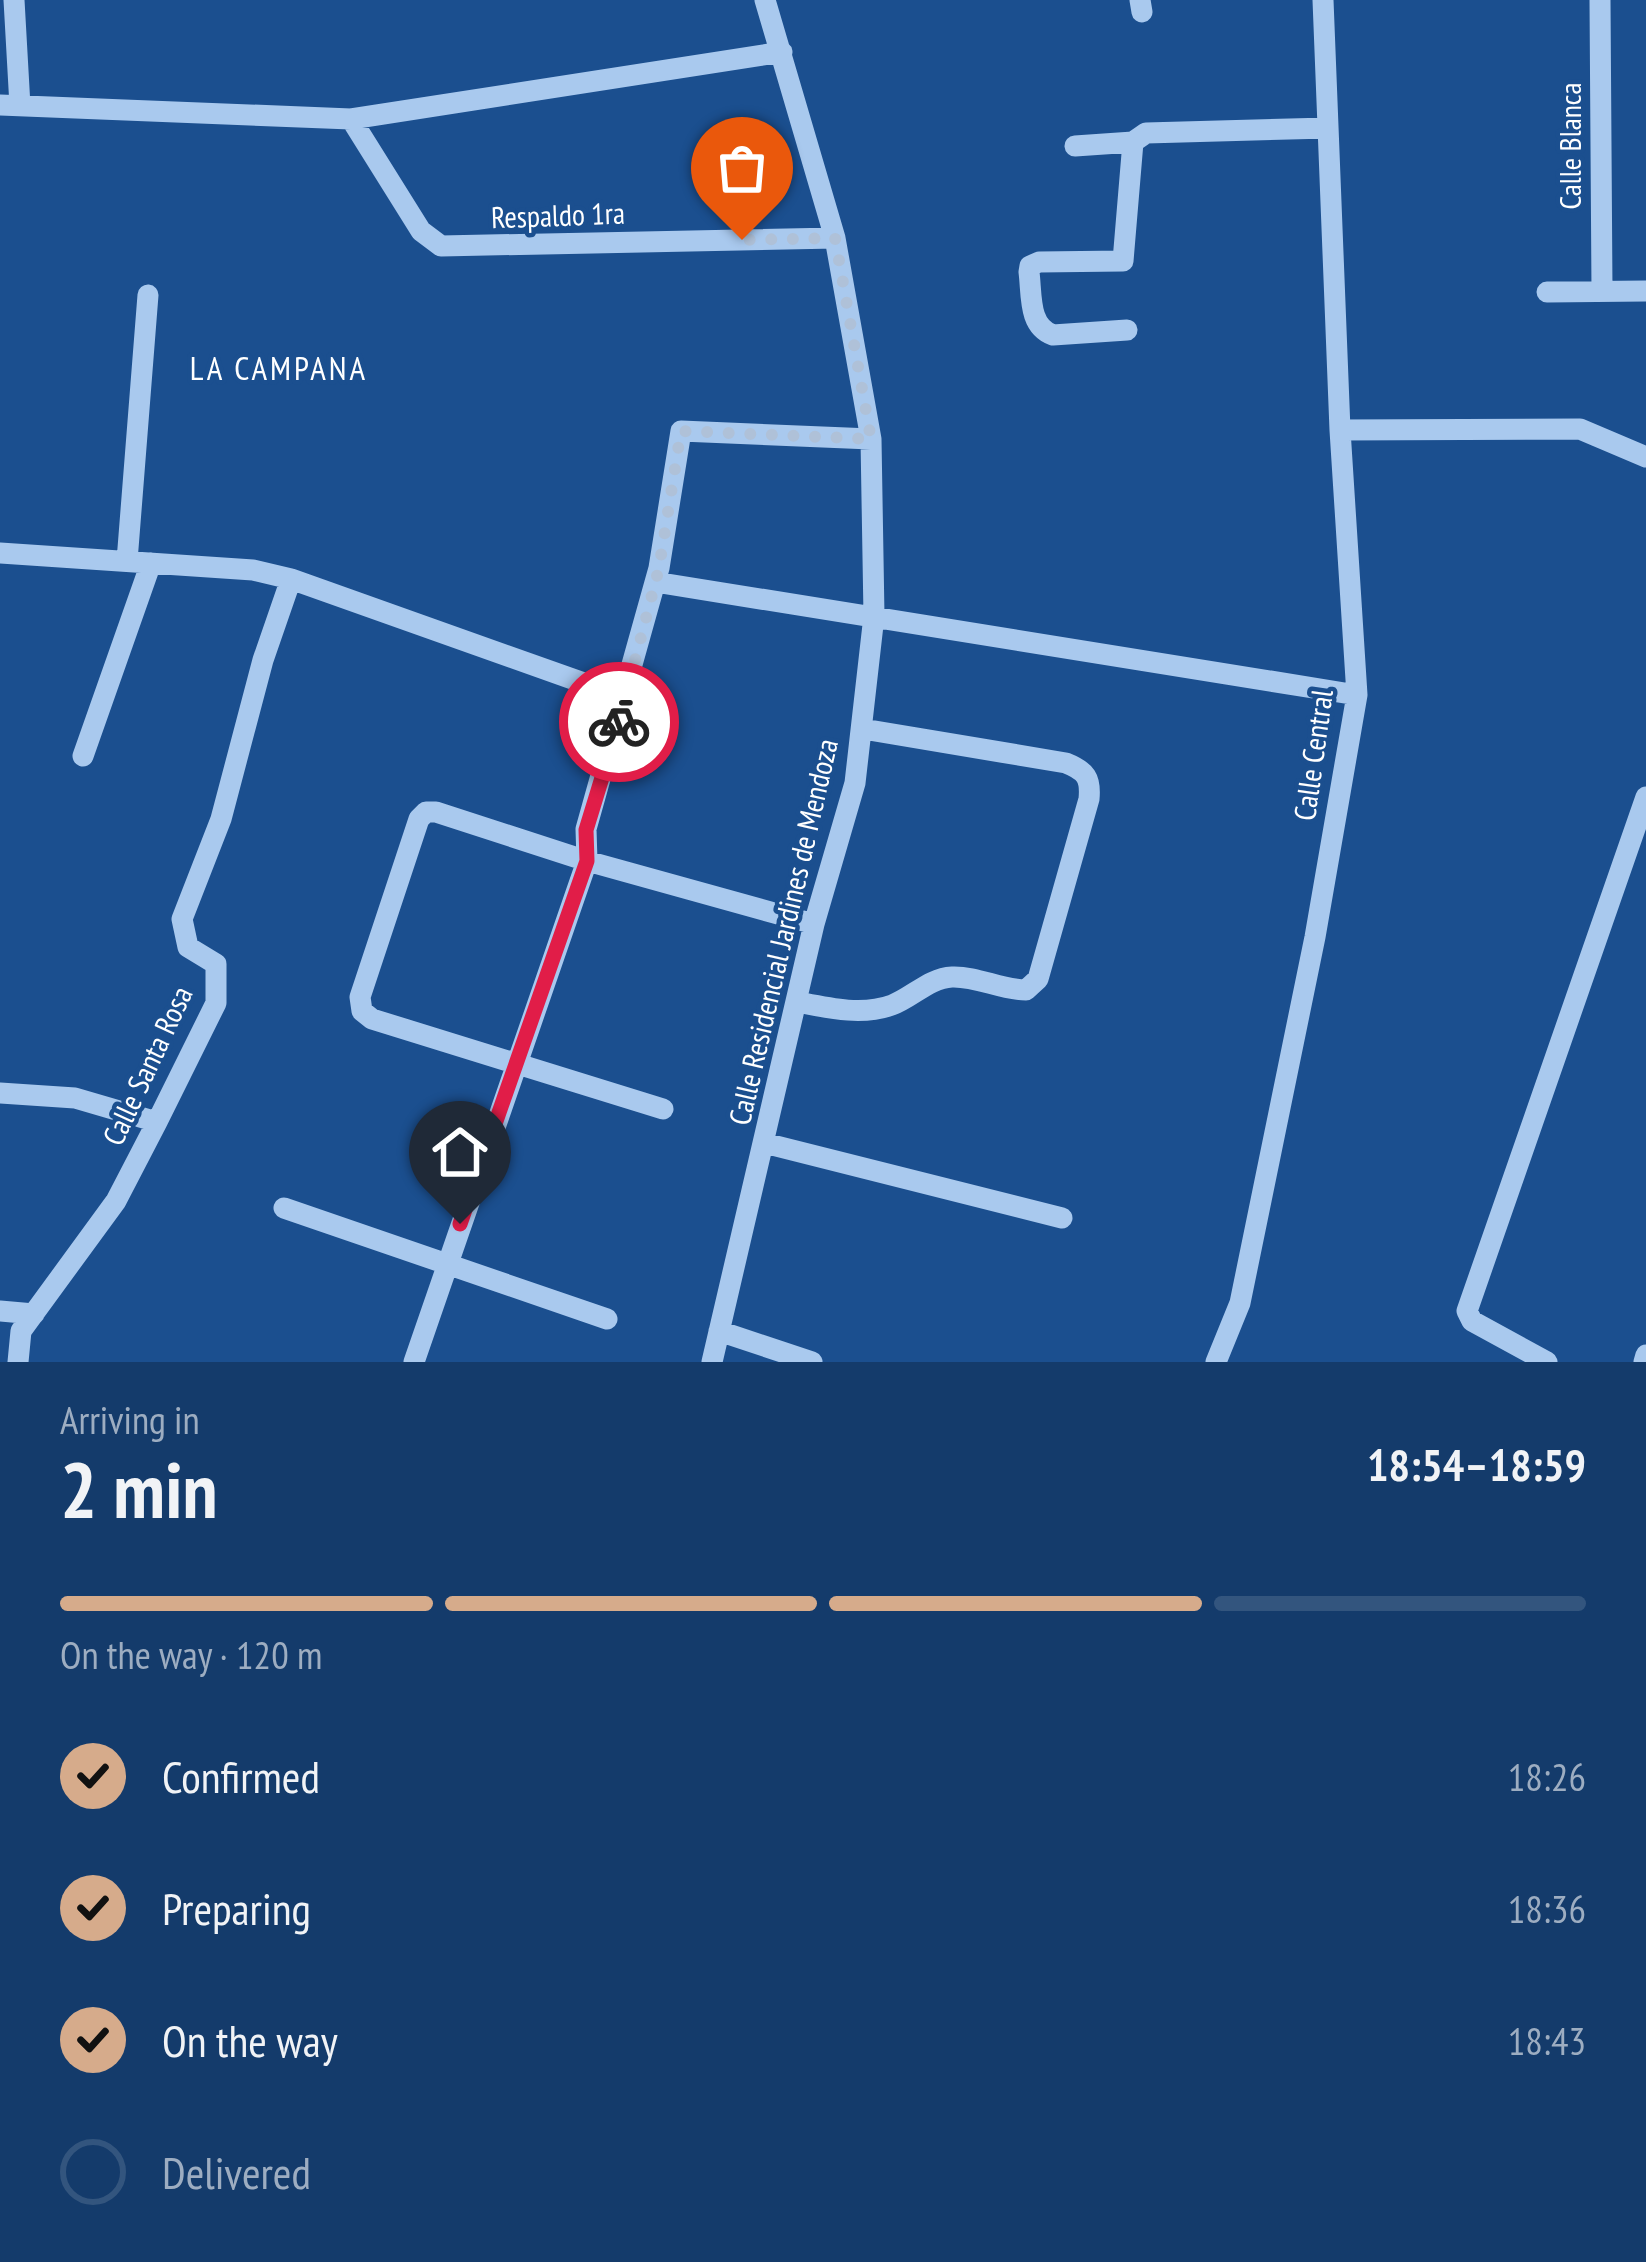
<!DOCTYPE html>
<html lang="en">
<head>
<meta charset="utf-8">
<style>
	:root { --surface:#143b6b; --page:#1d4271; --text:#f1f3f6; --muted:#9dadc1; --line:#33557e; --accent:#d6ab8b }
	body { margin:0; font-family:"PT Sans Narrow",sans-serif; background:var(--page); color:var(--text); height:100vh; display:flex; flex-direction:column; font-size:45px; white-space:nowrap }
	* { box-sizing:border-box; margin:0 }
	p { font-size:39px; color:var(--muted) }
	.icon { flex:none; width:66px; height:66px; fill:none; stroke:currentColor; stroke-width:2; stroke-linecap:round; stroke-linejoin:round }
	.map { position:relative; height:1362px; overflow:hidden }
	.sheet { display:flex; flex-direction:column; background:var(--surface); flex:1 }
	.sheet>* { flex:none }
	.pin { position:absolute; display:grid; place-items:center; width:102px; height:102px; color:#fff; margin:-123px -51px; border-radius:50% 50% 50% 0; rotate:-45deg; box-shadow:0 0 12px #0007 }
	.pin .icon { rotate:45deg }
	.courier { position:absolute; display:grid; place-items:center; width:120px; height:120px; margin:-60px; border:9px solid #e11d48; border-radius:50%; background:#fff; color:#222; box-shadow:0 3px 15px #0007 }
	.summary em { font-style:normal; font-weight:800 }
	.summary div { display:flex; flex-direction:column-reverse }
	.summary { display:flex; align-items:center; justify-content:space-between; height:204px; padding:0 60px }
	h1 { font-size:78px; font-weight:800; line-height:90px }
	.bar { display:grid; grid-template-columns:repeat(4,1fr); gap:18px 12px; align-content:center; height:144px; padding:0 60px }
	.bar i { height:15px; border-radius:9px; background:var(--line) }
	.bar .selected { background:var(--accent) }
	.bar p { grid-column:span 4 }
	ol { padding:0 60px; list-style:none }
	li { display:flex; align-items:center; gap:36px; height:132px }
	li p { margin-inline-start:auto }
	li .icon { padding:12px; border-radius:50%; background:var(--accent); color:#111; stroke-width:4 }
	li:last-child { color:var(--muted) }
	li i { width:66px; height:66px; border:6px solid var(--line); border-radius:50% }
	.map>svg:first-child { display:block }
</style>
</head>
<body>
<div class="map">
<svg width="1646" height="1362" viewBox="0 0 1646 1362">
	<rect width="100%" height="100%" fill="#1b4f8f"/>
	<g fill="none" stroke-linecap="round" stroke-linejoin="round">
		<path stroke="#a9c9ee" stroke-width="21" d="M 14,0 L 20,106
			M 1140,0 L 1142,12
			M 1600,0 L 1602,291
			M 0,105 L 351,119 L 782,52
			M 351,119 L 421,231 L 441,246 L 835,238
			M 1075,146 L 1133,142 L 1146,133 L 1328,128
			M 1547,292 L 1646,291
			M 1127,330 L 1053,335 C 1028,326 1032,295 1029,272 L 1030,266 L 1039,262 L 1123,261 L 1133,142
			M 1340,430 L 1580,429 L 1646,457
			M 0,553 L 253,570 L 291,579 L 626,698
			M 127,561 L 148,295
			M 655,582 L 1357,695
			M 83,756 L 151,563
			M 798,1002 C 828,1008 862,1016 892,1005 C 913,997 929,978 952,977 C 977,976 1001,990 1026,990 L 1038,979 L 1089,799 C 1091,778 1086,771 1066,763 L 863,729
			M 0,1093 L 75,1098 L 157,1122
			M 663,1109 L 372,1019 L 362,1011 L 360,997 L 419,819 L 426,812 L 436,812 L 587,861 L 814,924
			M 764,1143 L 1062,1218
			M 284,1208 L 607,1319
			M 0,1311 L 34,1314
			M 719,1331 L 812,1362
			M 18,1362 L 21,1331 L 116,1201 L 157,1122 L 216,1003 L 216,964 L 188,947 L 182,919 L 221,819 L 263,660 L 291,579
			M 414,1362 L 587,861 L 586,829 L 659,568 L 681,431 L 871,439
			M 712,1362 L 814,924 L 855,783 L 874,616 L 871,439 L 835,238 L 765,0
			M 1216,1362 L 1240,1303 L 1315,937 L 1357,695 L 1340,430 L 1323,0
			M 1547,1362 L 1472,1321 L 1467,1311 L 1646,797
			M 1644,1362 L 1646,1355"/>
	</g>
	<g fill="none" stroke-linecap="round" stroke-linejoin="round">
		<path stroke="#afc1d8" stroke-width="12" stroke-dasharray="0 21.6" d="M 619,722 L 659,568 L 681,431 L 871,439 L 835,238 L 742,240"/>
		<path stroke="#e11d48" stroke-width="15" d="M 460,1224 L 587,861 L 586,830 L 619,722"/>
	</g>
	<g text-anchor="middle" stroke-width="9" stroke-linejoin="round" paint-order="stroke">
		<g font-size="30" fill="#fff" stroke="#1b4f8f">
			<text transform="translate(1571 146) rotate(-90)" y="10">Calle Blanca</text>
			<text transform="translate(558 216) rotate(-2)" y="10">Respaldo 1ra</text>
			<text transform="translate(1314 755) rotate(-82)" y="10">Calle Central</text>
			<text transform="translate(784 932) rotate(-77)" y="10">Calle Residencial Jardines de Mendoza</text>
			<text transform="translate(148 1066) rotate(-65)" y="10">Calle Santa Rosa</text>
		</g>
		<g font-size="33" letter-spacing="3" fill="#fff" stroke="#1b4f8f">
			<text x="279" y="380">LA CAMPANA</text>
		</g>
	</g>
</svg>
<div class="pin" style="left:742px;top:240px;background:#ea580c"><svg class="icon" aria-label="bag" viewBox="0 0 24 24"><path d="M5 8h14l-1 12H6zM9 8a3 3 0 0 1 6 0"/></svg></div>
<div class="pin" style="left:460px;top:1224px;background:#1f2937"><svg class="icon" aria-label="home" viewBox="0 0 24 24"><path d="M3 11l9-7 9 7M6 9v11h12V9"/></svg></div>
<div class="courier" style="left:619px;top:722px"><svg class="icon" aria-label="bike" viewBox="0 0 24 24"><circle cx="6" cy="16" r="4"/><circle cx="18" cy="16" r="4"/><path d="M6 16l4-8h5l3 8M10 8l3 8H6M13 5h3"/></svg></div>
</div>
<section class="sheet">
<div class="summary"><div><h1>2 min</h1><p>Arriving in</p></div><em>18:54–18:59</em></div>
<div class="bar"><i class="selected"></i><i class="selected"></i><i class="selected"></i><i></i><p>On the way · 120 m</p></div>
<ol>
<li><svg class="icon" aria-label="check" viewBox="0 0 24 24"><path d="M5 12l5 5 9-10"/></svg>Confirmed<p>18:26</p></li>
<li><svg class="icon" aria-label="check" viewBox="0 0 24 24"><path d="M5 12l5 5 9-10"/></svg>Preparing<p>18:36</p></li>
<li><svg class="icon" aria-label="check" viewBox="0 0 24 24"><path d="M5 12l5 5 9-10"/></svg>On the way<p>18:43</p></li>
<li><i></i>Delivered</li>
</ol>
</section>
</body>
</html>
